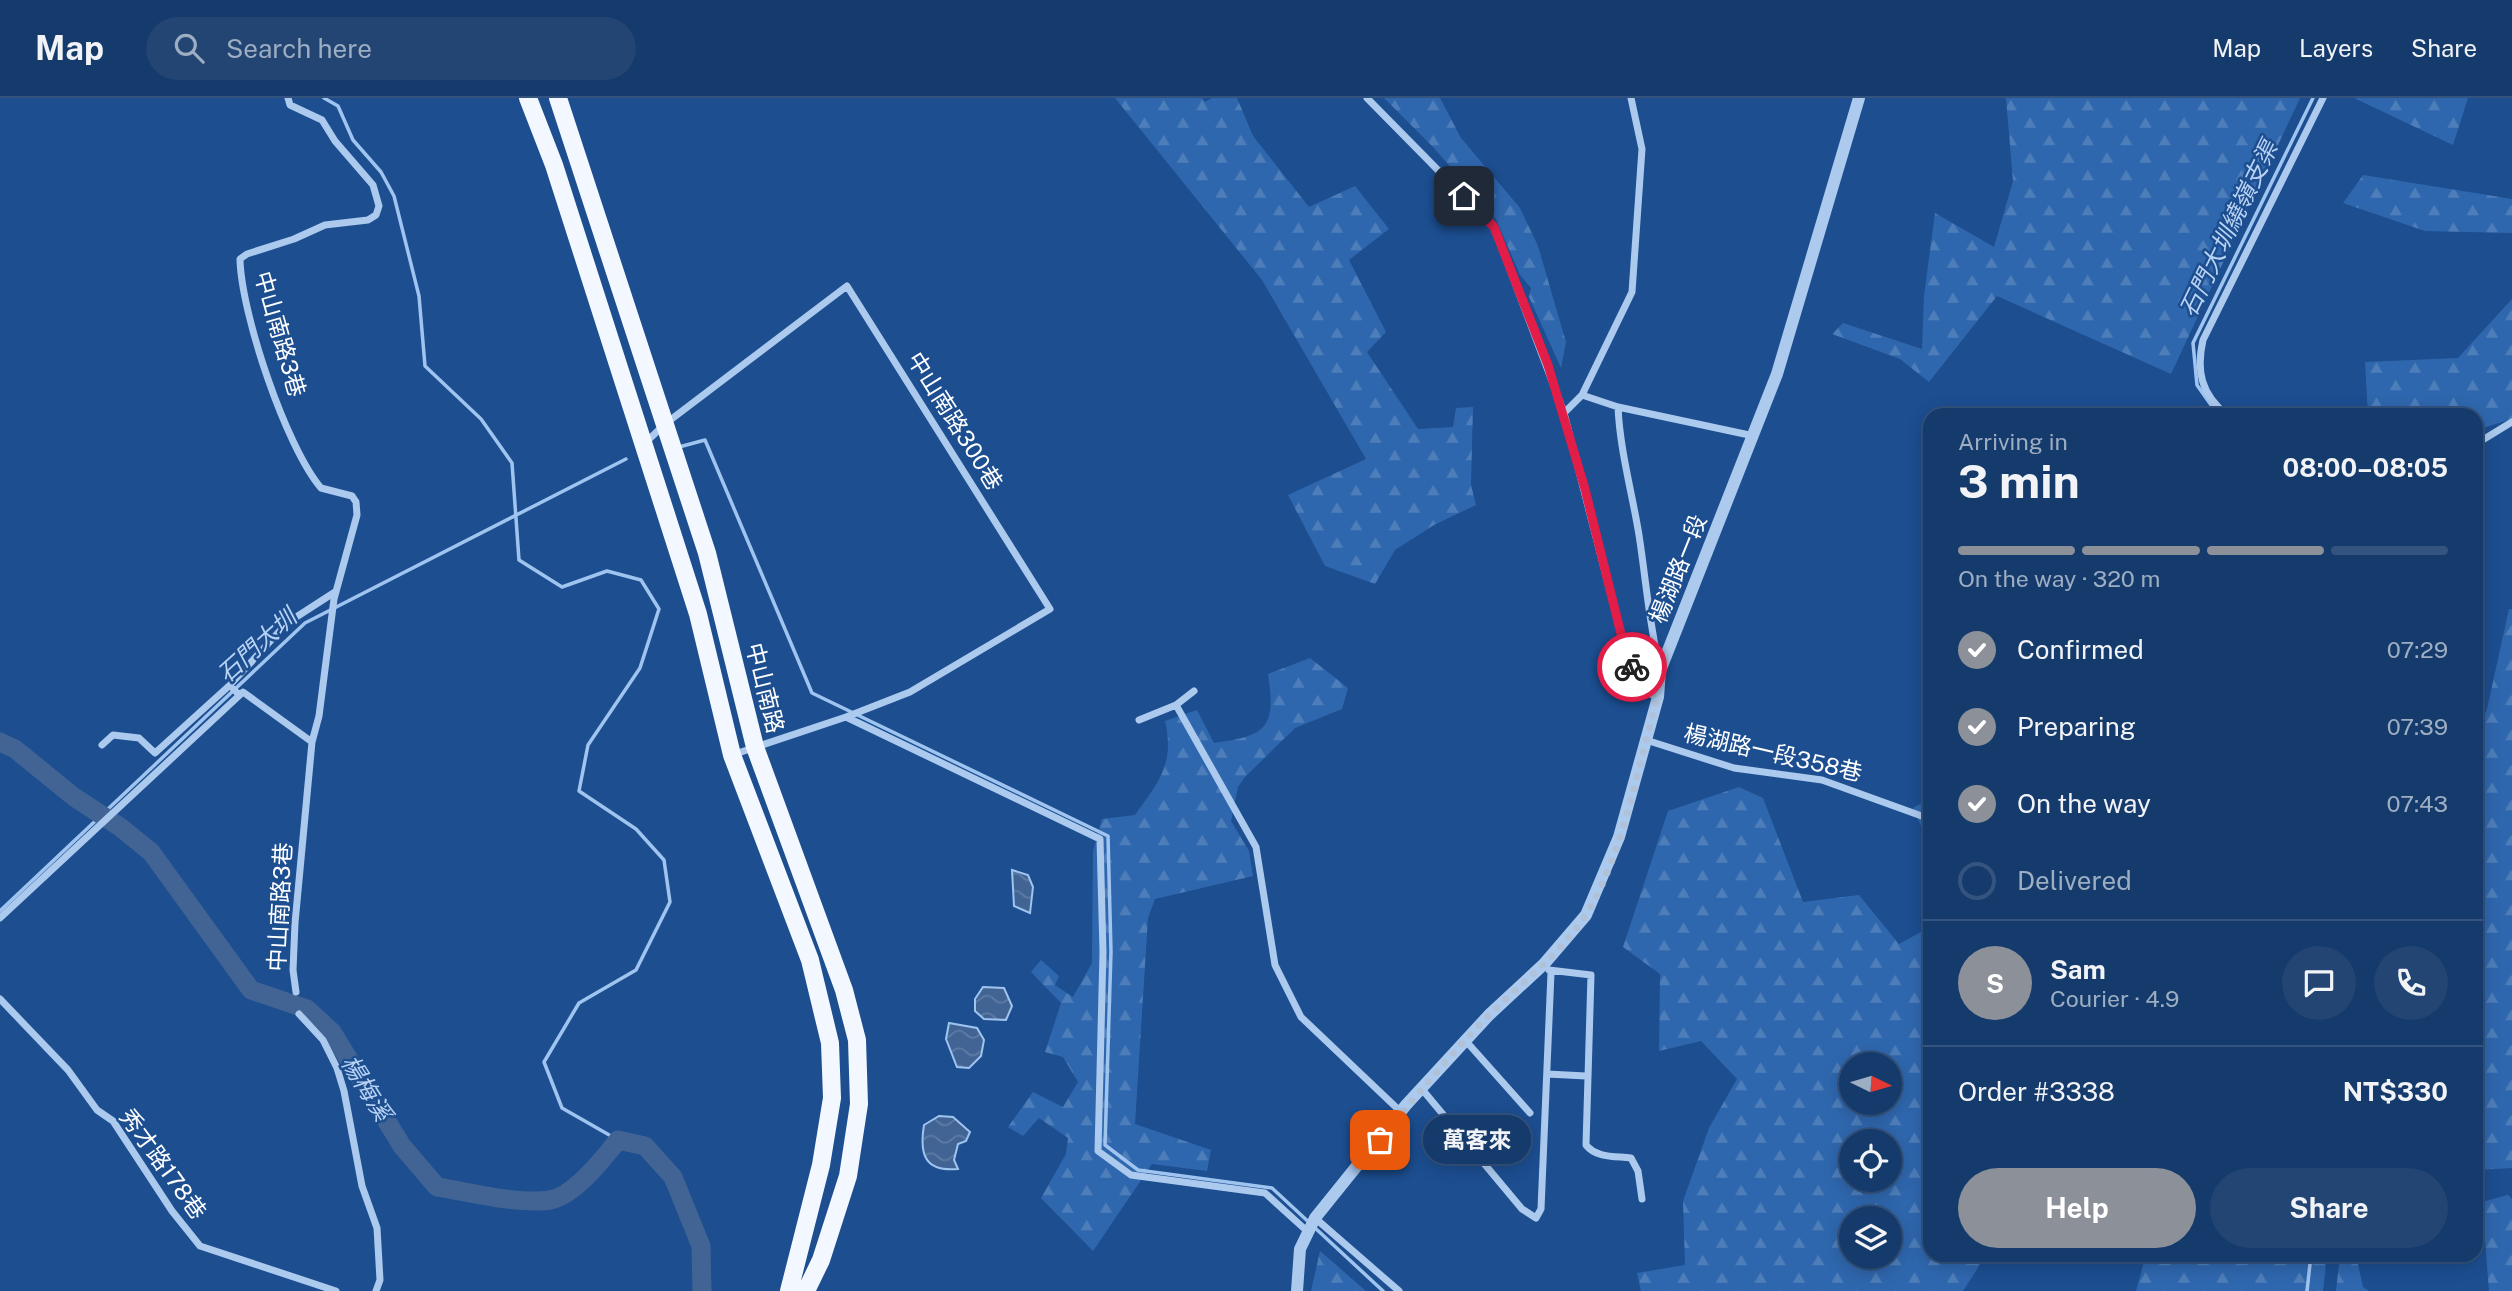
<!DOCTYPE html>
<html lang="en">
<head>
<meta charset="utf-8">
<style>
	:root { --surface:#153a6c; --page:#224574; --text:#f1f3f6; --muted:#9dadc2; --line:#34547f; --accent:#8c9099 }
	body { margin:0; font-family:"Public Sans","Noto Sans TC",sans-serif; background:var(--page); color:var(--text); height:100vh; display:flex; flex-direction:column; font-size:26px; white-space:nowrap }
	* { box-sizing:border-box; margin:0 }
	p { font-size:23px; color:var(--muted) }
	.icon { flex:none; width:38px; height:38px; fill:none; stroke:currentColor; stroke-width:2; stroke-linecap:round; stroke-linejoin:round }
	.map { position:relative; flex:1; overflow:hidden }
	.panel { position:absolute; left:1923px; top:310px; width:560px; height:854px; display:flex; flex-direction:column; background:var(--surface); border-radius:21px; box-shadow:0 4px 18px #0003,0 0 0 2px var(--line) }
	.panel>* { flex:none }
	.needle { width:46px; rotate:95deg }
	.fabs { position:absolute; left:1839px; top:954px; display:grid; gap:14px }
	.fabs a { display:grid; place-items:center; width:63px; height:63px; border-radius:50%; background:var(--surface); box-shadow:0 4px 18px #0003,0 0 0 2px var(--line); font-size:35px }
	.pin { position:absolute; display:grid; place-items:center; width:60px; height:60px; color:#fff; margin:-30px; border-radius:14px; box-shadow:0 4px 10px #0006 }
	.courier { position:absolute; display:grid; place-items:center; width:70px; height:70px; margin:-35px; border:5px solid #e11d48; border-radius:50%; background:#fff; color:#222; box-shadow:0 2px 9px #0007 }
	.bubble { position:absolute; height:49px; border-radius:24px; background:var(--surface); box-shadow:0 4px 18px #0003,0 0 0 2px var(--line); font-size:23px; font-weight:700; line-height:49px; text-align:center }
	.overview em { font-style:normal; font-weight:700 }
	.overview div { display:flex; flex-direction:column-reverse }
	.overview { display:flex; align-items:center; justify-content:space-between; height:119px; padding:0 35px }
	h1 { font-size:46px; font-weight:700; line-height:52px }
	.bar { display:grid; grid-template-columns:repeat(4,1fr); gap:10px 7px; align-content:center; height:84px; padding:0 35px }
	.bar i { height:9px; border-radius:5px; background:var(--line) }
	.bar .active { background:var(--accent) }
	.bar p { grid-column:span 4 }
	.line { display:flex; align-items:center; gap:18px; padding:0 35px; border-top:2px solid var(--line) }
	.line div { flex:1 }
	.round { display:grid; place-items:center; flex:none; width:74px; height:74px; border-radius:37px; background:var(--page) }
	ol { padding:0 35px; list-style:none }
	li { display:flex; align-items:center; gap:21px; height:77px }
	li p { margin-inline-start:auto }
	li .icon { padding:7px; border-radius:50%; background:var(--accent); color:#fff; stroke-width:4 }
	li:last-child { color:var(--muted) }
	li i { width:38px; height:38px; border:4px solid var(--line); border-radius:50% }
	.cta { display:flex; gap:14px; margin-top:auto; padding:14px 35px }
	.cta a { flex:1; height:80px; border-radius:42px; background:var(--accent); color:#fff; font-size:28px; font-weight:700; line-height:80px; text-align:center }
	.cta a+a { background:var(--page); color:var(--text) }
	header { display:flex; align-items:center; gap:42px; box-sizing:border-box; height:98px; padding:0 35px; background:var(--surface); border-bottom:2px solid var(--line) }
	header strong { font-size:33px }
	nav { display:flex; gap:38px; margin-inline-start:auto; font-size:24px }
	.search { width:490px; height:63px; background:var(--page); display:flex; align-items:center; gap:18px; box-sizing:border-box; padding:0 24px; border-radius:38px; color:var(--muted); font-size:26px }
	.map>svg:first-child { display:block }
</style>
</head>
<body>
<header>
<strong>Map</strong>
<div class="search"><svg class="icon" aria-label="search" viewBox="0 0 24 24"><circle cx="10" cy="10" r="6"/><path d="M15 15l6 6"/></svg>Search here</div>
<nav><a>Map</a><a>Layers</a><a>Share</a></nav>
</header>
<div class="map">
<svg width="2512" height="1193" viewBox="0 0 2512 1193">
	<defs>
		<pattern id="forest-firs" width="22" height="20" patternUnits="userSpaceOnUse" patternTransform="scale(1.75)"><rect width="22" height="20" fill="#2f67ae"/><path d="M5 1l3.5 6h-7zM16 11l3.5 6h-7z" fill="#4e7eba"/></pattern>
		<pattern id="water-waves" width="16" height="10" patternUnits="userSpaceOnUse" patternTransform="scale(1.75)"><rect width="16" height="10" fill="#416495"/><path d="M0 5q4-4 8 0t8 0" fill="none" stroke="#5e7ba5"/></pattern>
	</defs>
	<rect width="100%" height="100%" fill="#1c4e90"/>
	<path fill="url(#forest-firs)" fill-rule="evenodd" d="M 1115,0 L 1202,0 L 1205,4 L 1212,0 L 1237,0 L 1253,38 L 1309,109 L 1355,88 L 1389,131 L 1349,162 L 1386,234 L 1367,254 L 1418,331 L 1453,329 L 1456,310 L 1473,309 L 1471,387 L 1476,407 L 1434,427 L 1395,452 L 1375,486 L 1325,468 L 1288,397 L 1366,361 L 1262,182 Z
		M 1384,0 L 1440,0 L 1461,40 L 1520,110 L 1538,148 L 1566,244 L 1561,270 L 1529,199 L 1531,190 L 1520,177 L 1496,121 L 1433,49 Z
		M 2006,0 L 2300,0 L 2171,276 L 1997,198 L 1929,284 L 1900,261 L 1832,236 L 1843,225 L 1922,251 L 1924,198 L 1935,115 L 1994,149 L 2013,83 Z
		M 2354,0 L 2468,0 L 2453,47 Z
		M 2363,77 L 2512,101 L 2512,135 L 2425,133 L 2343,105 Z
		M 2512,201 L 2512,321 L 2476,332 L 2476,317 L 2368,317 L 2365,264 L 2458,260 Z
		M 2509,511 L 2512,511 L 2512,1070 L 2476,1072 L 2476,638 L 2487,611 Z
		M 1310,560 L 1348,590 L 1342,611 L 1295,630 L 1245,679 L 1238,689 L 1231,723 L 1249,753 L 1253,778 L 1155,801 L 1148,820 L 1135,1026 L 1211,1052 L 1207,1073 L 1152,1066 L 1093,1153 L 1041,1100 L 1066,1056 L 1068,1040 L 1039,1020 L 1023,1038 L 1008,1029 L 1033,994 L 1063,1009 L 1078,984 L 1063,959 L 1045,954 L 1061,905 L 1031,874 L 1041,862 L 1059,878 L 1055,887 L 1073,899 L 1092,865 L 1093,753 L 1102,721 L 1135,717 C 1159,683 1175,666 1165,623 L 1197,612 L 1214,645 C 1268,638 1276,629 1268,576 Z
		M 1739,689 L 1763,700 L 1803,804 L 1859,797 L 1899,846 L 1930,829 L 1930,1157 L 1986,1157 L 1963,1193 L 1641,1193 L 1637,1175 L 1685,1167 L 1683,1103 L 1709,1030 L 1737,981 L 1701,943 L 1659,953 L 1660,876 L 1623,849 L 1668,713 ZM 1852,966 L 1890,966 L 1890,1004 L 1852,1004 ZM 1852,1043 L 1890,1043 L 1890,1082 L 1852,1082 ZM 1852,1120 L 1890,1120 L 1890,1158 L 1852,1158 Z
		M 1930,700 L 1930,748 L 1913,710 Z
		M 2508,1097 L 2512,1101 L 2512,1193 L 2489,1193 L 2482,1104 Z
		M 1320,1153 L 1366,1193 L 1311,1193 Z
		M 2146,1157 L 2327,1157 L 2323,1193 L 2136,1193 Z
		M 2340,1157 L 2356,1157 L 2363,1189 L 2369,1193 L 2336,1193 Z"/>
	<path fill="url(#water-waves)" stroke="#9fc4f0" stroke-width="2" d="M 1012,772 L 1028,777 L 1033,789 L 1030,815 L 1014,808 Z
		M 983,889 L 1004,890 L 1012,908 L 1006,922 L 984,921 L 975,913 L 975,901 Z
		M 949,925 L 977,930 L 984,942 L 981,958 L 969,970 L 957,969 L 946,941 Z
		M 939,1018 L 953,1019 L 970,1034 L 966,1043 L 958,1046 L 954,1062 L 958,1071 C 925,1074 919,1057 924,1027 Z"/>
	<g fill="none" stroke-linecap="round" stroke-linejoin="round">
		<path stroke="#9fc4f0" stroke-width="3.5" d="M 324,0 L 338,8 L 353,42 L 381,74 L 394,98 L 419,198 L 425,268 L 481,321 L 512,365 L 519,462 L 562,489 L 607,473 L 641,482 L 659,511 L 640,570 L 588,647 L 579,693 L 636,731 L 664,762 L 670,804 L 636,872 L 579,905 L 544,964 L 562,1010 L 618,1042
			M 2218,317 L 2197,287 L 2193,245 L 2313,0
			M 679,349 L 705,342 L 812,595 L 1108,738 L 1111,854 L 1105,1047 L 1138,1072 L 1272,1090 L 1383,1193
			M 0,813 L 305,525 L 626,361
			M 2307,1193 L 2311,1157"/>
		<path stroke="#416495" stroke-width="19" d="M 0,644 L 15,651 L 74,699 L 120,729 L 151,754 L 251,892 L 307,911 L 332,934 L 402,1048 L 437,1089 C 470,1094 518,1107 550,1102 C 574,1098 604,1060 618,1042 L 645,1048 L 673,1079 L 701,1148 L 702,1193"/>
		<path stroke="#acc9ee" stroke-width="7" d="M 288,0 L 290,7 L 322,22 L 335,43 L 373,87 L 379,108 L 376,117 L 368,122 L 325,127 L 294,141 L 247,156 L 240,161 C 241,215 286,349 321,390 L 352,398 L 356,404 L 357,417 L 334,501 L 319,618 L 312,644 L 295,825 L 293,872 L 296,894
			M 1367,0 L 1494,129 L 1564,315 L 1625,552 L 1643,593 L 1658,599
			M 1582,297 L 1618,309 L 1754,338
			M 1618,309 C 1620,353 1632,394 1639,437 C 1646,482 1649,526 1660,571
			M 1564,315 L 1582,297 L 1632,194 L 1642,51 L 1631,0
			M 2227,317 C 2201,296 2196,273 2203,242 L 2323,0
			M 644,346 L 665,326 L 847,188 L 1050,511 L 910,594 L 846,619
			M 2476,346 L 2512,324
			M 239,597 L 230,587 L 287,525 L 335,494
			M 1176,607 L 1256,749 L 1275,867 L 1301,919 L 1401,1014
			M 1139,622 L 1176,607 L 1194,593
			M 1646,642 L 1734,670 L 1822,682 L 1930,721
			M 102,647 L 113,637 L 139,640 L 155,655 L 230,587
			M 732,657 L 846,619 L 1100,741 L 1103,854 L 1098,1053 L 1131,1077 L 1265,1095 L 1308,1134
			M 0,820 L 243,594 L 312,644
			M 1549,872 L 1591,877 L 1586,1047 C 1596,1060 1615,1058 1631,1060 L 1638,1073 L 1642,1101
			M 0,901 L 68,972 L 97,1012 L 113,1023 L 172,1113 L 200,1148 L 336,1193
			M 299,916 L 323,942 L 337,970 L 344,993 L 362,1088 L 377,1130 L 380,1182 L 376,1193
			M 1465,942 L 1530,1015
			M 1547,976 L 1586,978
			M 1421,990 L 1522,1111 L 1536,1120 L 1541,1111 L 1551,875
			M 1315,1120 L 1399,1193"/>
		<path stroke="#acc9ee" stroke-width="12" d="M 1297,1193 L 1300,1151 L 1315,1120 L 1406,1007 L 1489,917 L 1544,866 L 1586,817 L 1619,739 L 1658,599 L 1660,573 L 1777,276 L 1859,0"/>
		<path stroke="#f3f7ff" stroke-width="18" d="M 528,0 L 554,67 L 698,516 L 732,657 L 810,862 L 830,945 L 832,1000 L 821,1067 L 789,1193
			M 558,0 L 707,455 L 755,649 L 844,892 L 857,942 L 859,1006 L 848,1078 L 821,1162 L 806,1193"/>
	</g>
	<g fill="none" stroke-linecap="round" stroke-linejoin="round">
		<path stroke="#b0c1d8" stroke-width="7" stroke-dasharray="0 12.6" d="M 1380,1042 C 1415,999 1450,957 1488,918 C 1521,885 1562,855 1587,815 C 1624,754 1638,667 1658,598 L 1643,593 L 1632,569"/>
		<path stroke="#e11d48" stroke-width="9" d="M 1464,98 L 1494,129 L 1548,267 L 1585,391 L 1625,552 L 1632,569"/>
	</g>
	<g text-anchor="middle" stroke-width="5" stroke-linejoin="round" paint-order="stroke">
		<g font-size="23" fill="#fff" stroke="#1c4e90">
			<text transform="translate(280 236) rotate(74)" y="8">中山南路3巷</text>
			<text transform="translate(955 323) rotate(58)" y="8">中山南路300巷</text>
			<text transform="translate(1678 471) rotate(-68)" y="8">楊湖路一段</text>
			<text transform="translate(765 590) rotate(76)" y="8">中山南路</text>
			<text transform="translate(1773 655) rotate(13)" y="8">楊湖路一段358巷</text>
			<text transform="translate(280 809) rotate(-87)" y="8">中山南路3巷</text>
			<text transform="translate(163 1066) rotate(54)" y="8">秀才路178巷</text>
		</g>
		<g font-size="24" font-style="italic" fill="#b8d3f5" stroke="#1c4e90">
			<text transform="translate(2229 131) rotate(-64)" y="8">石門大圳繞嶺支渠</text>
			<text transform="translate(257 548) rotate(-42)" y="8">石門大圳</text>
			<text transform="translate(366 990) rotate(58)" y="8">楊梅溪</text>
		</g>
	</g>
</svg>
<div class="fabs">
<a><svg class="needle" viewBox="-14 -14 28 28"><path d="M0-13l5 13h-10z" fill="#e53935"/><path d="M0 13l5-13h-10z" fill="#9dadc2"/></svg></a>
<a><svg class="icon" aria-label="locate" viewBox="0 0 24 24"><circle cx="12" cy="12" r="6"/><path d="M12 2v4M12 18v4M2 12h4M18 12h4"/></svg></a>
<a><svg class="icon" aria-label="layers" viewBox="0 0 24 24"><path d="M12 4l9 5-9 5-9-5zM3 14l9 5 9-5"/></svg></a>
</div>
<div class="pin" style="left:1380px;top:1042px;background:#ea580c"><svg class="icon" aria-label="bag" viewBox="0 0 24 24"><path d="M5 8h14l-1 12H6zM9 8a3 3 0 0 1 6 0"/></svg></div>
<div class="pin" style="left:1464px;top:98px;background:#1f2937"><svg class="icon" aria-label="home" viewBox="0 0 24 24"><path d="M3 11l9-7 9 7M6 9v11h12V9"/></svg></div>
<div class="courier" style="left:1632px;top:569px"><svg class="icon" aria-label="bike" viewBox="0 0 24 24"><circle cx="6" cy="16" r="4"/><circle cx="18" cy="16" r="4"/><path d="M6 16l4-8h5l3 8M10 8l3 8H6M13 5h3"/></svg></div>
<div class="bubble" style="left:1423px;top:1017px;width:108px">萬客來</div>
<section class="panel">
<div class="overview"><div><h1>3 min</h1><p>Arriving in</p></div><em>08:00–08:05</em></div>
<div class="bar"><i class="active"></i><i class="active"></i><i class="active"></i><i></i><p>On the way · 320 m</p></div>
<ol>
<li><svg class="icon" aria-label="check" viewBox="0 0 24 24"><path d="M5 12l5 5 9-10"/></svg>Confirmed<p>07:29</p></li>
<li><svg class="icon" aria-label="check" viewBox="0 0 24 24"><path d="M5 12l5 5 9-10"/></svg>Preparing<p>07:39</p></li>
<li><svg class="icon" aria-label="check" viewBox="0 0 24 24"><path d="M5 12l5 5 9-10"/></svg>On the way<p>07:43</p></li>
<li><i></i>Delivered</li>
</ol>
<div class="line" style="height:126px"><b class="round" style="background:var(--accent);color:#fff">S</b><div><b>Sam</b><p>Courier · 4.9</p></div><a class="round"><svg class="icon" aria-label="chat" viewBox="0 0 24 24"><path d="M4 5h16v11H9l-5 4z"/></svg></a><a class="round"><svg class="icon" aria-label="phone" viewBox="0 0 24 24"><path d="M5 4h4l2 5-3 2q2 4 5 5l2-3 5 2v4C11 20 4 13 5 4z"/></svg></a></div>
<div class="line" style="height:91px"><div>Order #3338</div><b>NT$330</b></div>
<div class="cta"><a>Help</a><a>Share</a></div>
</section>
</div>
</body>
</html>
